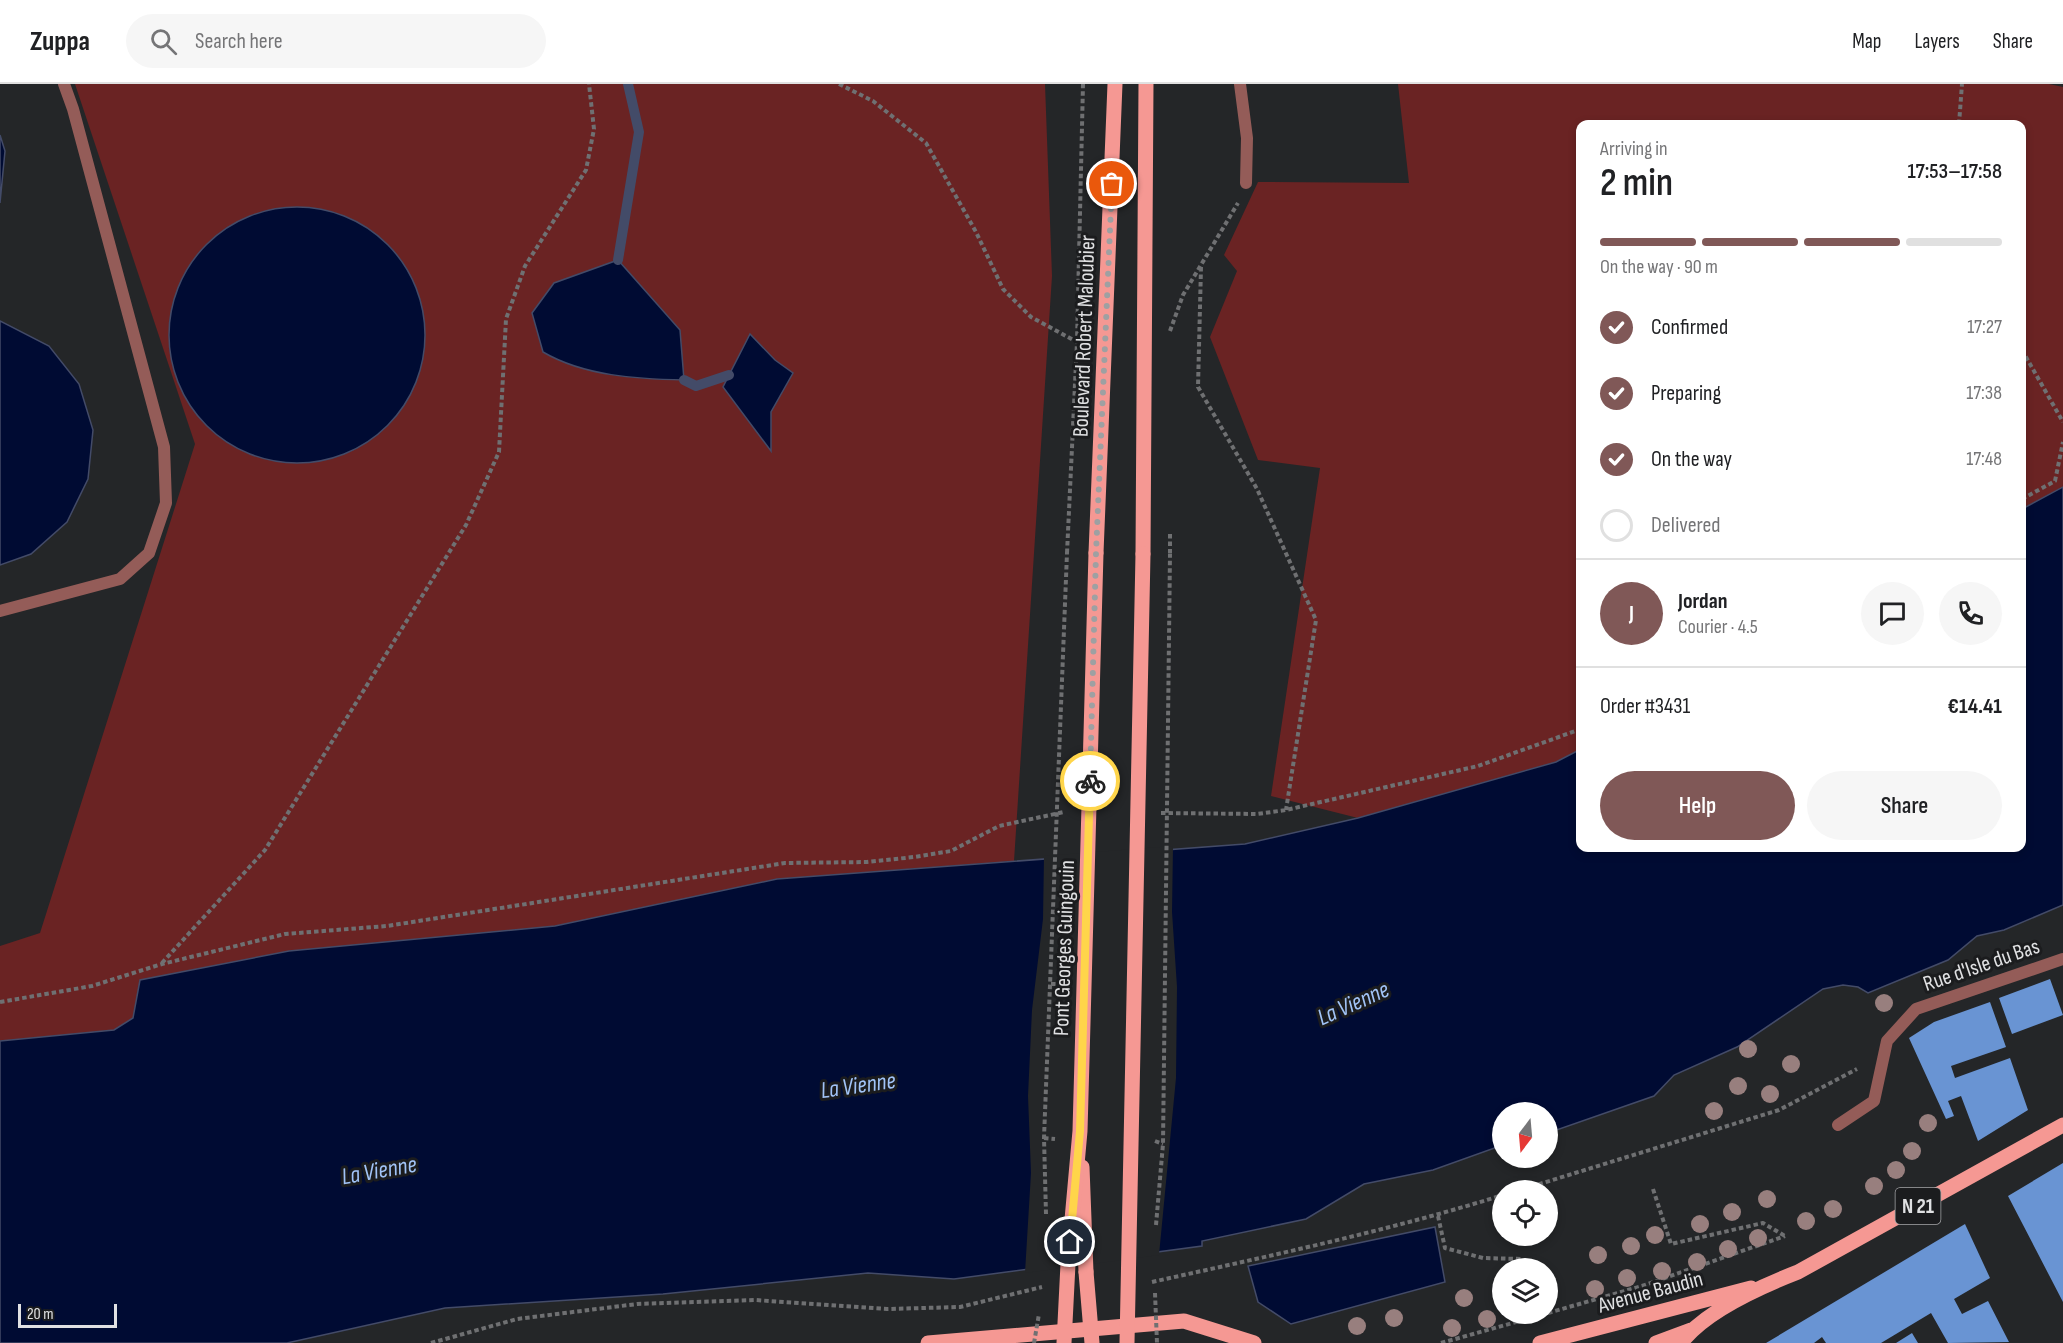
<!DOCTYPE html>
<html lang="en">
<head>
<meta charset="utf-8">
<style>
	:root { --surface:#fff; --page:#f6f6f6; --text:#202124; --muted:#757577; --line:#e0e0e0; --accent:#805857 }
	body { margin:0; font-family:"Sofia Sans Condensed",sans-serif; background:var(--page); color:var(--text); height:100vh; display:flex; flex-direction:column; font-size:22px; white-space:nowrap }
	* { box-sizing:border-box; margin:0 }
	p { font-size:20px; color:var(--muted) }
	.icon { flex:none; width:33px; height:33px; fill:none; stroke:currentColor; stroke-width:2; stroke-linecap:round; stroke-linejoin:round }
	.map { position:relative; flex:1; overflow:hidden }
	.drawer { position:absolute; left:1576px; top:36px; width:450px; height:732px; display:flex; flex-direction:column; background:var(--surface); border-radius:12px; box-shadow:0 3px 9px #0003 }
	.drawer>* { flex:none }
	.needle { width:39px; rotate:196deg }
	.fabs { position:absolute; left:1492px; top:1018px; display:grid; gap:12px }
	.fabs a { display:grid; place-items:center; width:66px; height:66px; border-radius:50%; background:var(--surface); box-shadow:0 3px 9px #0003; font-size:30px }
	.scale { position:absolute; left:18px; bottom:15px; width:99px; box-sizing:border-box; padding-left:6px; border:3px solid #e0e1e3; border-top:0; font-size:16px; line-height:21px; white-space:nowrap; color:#e0e1e3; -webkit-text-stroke:4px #1b1c1e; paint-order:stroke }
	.pin { position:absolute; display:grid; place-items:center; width:51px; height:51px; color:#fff; margin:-26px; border:3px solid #fff; border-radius:50%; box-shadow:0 2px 6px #0007 }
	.courier { position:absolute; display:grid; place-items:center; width:60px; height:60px; margin:-30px; border:4px solid #ffd54a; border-radius:50%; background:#fff; color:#222; box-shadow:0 2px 8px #0007 }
	.headline em { font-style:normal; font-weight:600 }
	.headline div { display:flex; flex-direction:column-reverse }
	.headline { display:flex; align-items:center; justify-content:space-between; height:102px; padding:0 24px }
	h1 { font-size:39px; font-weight:600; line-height:45px }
	.bar { display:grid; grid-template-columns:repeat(4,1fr); gap:9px 6px; align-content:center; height:72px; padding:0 24px }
	.bar i { height:8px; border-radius:4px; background:var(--line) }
	.bar .selected { background:var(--accent) }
	.bar p { grid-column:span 4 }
	.line { display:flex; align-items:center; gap:15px; padding:0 24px; border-top:2px solid var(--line) }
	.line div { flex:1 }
	.round { display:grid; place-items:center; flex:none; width:63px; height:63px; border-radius:32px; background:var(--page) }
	ol { padding:0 24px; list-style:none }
	li { display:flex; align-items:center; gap:18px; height:66px }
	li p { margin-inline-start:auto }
	li .icon { padding:6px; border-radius:50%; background:var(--accent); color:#fff; stroke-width:4 }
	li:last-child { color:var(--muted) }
	li i { width:33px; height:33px; border:3px solid var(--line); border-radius:50% }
	.action { display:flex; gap:12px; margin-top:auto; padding:12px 24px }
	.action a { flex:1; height:69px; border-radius:36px; background:var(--accent); color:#fff; font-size:24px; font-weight:600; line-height:69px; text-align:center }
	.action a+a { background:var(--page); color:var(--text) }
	header { display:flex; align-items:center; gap:36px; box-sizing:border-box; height:84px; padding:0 30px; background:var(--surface); border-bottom:2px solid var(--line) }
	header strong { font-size:28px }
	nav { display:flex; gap:33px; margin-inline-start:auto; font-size:21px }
	.search { width:420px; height:54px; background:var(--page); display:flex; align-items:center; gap:15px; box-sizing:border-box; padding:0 21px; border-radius:33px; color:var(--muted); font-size:22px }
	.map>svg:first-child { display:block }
</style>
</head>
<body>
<header>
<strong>Zuppa</strong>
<div class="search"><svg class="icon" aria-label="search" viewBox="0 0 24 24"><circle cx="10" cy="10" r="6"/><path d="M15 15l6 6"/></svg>Search here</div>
<nav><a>Map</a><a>Layers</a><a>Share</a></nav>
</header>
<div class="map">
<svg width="2063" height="1259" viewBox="0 0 2063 1259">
	<rect width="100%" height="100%" fill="#242628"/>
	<path fill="#6a2323" d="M 75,0 L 1045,0 L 1052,192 L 1014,777 L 777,795 L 555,842 L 140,896 L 133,934 L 114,946 L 0,957 L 0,862 L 40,849 L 195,360 Z
		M 1398,0 L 2049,0 L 2063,3 L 2063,403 L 2022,425 L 2022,40 L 1581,40 L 1581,665 L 1556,678 L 1358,734 L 1271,712 L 1320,384 L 1258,376 L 1210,253 L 1237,187 L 1224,171 L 1258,98 L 1409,99 Z"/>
	<path fill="#000b33" stroke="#434b68" stroke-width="1.5" d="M 0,51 L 5,67 L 0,119 Z
		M169 251a128 128 0 1 1 256 0a128 128 0 1 1-256 0Z
		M 618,176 L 680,246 L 684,296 C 637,295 584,292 543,268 L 532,229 L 554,199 Z
		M 0,237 L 49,262 L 79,300 L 93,346 L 88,395 L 67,438 L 31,470 L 0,481 Z
		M 750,250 L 775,276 L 793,289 L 771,328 L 771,367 L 723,303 Z
		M 2063,403 L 2063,821 L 2004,846 L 1977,852 L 1948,876 L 1868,909 L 1858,903 L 1843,901 L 1823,905 L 1737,963 L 1674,991 L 1654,1012 L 1548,1049 L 1548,1029 L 1503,1029 L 1503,1061 L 1433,1086 L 1364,1100 L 1306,1135 L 1202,1157 L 1202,1162 L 954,1195 L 868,1189 L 663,1210 L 445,1224 L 287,1259 L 0,1259 L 0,957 L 114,946 L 133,934 L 140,896 L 289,867 L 555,842 L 777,795 L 1245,760 L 1358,734 L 1556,678 L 1581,665 L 1581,764 L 2022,764 L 2022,425 Z
		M 1435,1143 L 1445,1198 L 1291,1240 L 1258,1218 L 1248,1182 Z"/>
	<path fill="#242628" d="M 1173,762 L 1172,828 L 1177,903 L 1176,994 L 1159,1171 L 1025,1189 L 1031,1089 L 1028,1012 L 1032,926 L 1043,835 L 1044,772 Z"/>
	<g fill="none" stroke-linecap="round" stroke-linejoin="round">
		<path stroke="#434b68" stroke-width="10" d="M 618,176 L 639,48 L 628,0
			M 684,296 L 696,302 L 729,291"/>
	</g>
	<path fill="#6994d3" d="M 2050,895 L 2063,931 L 2012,950 L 1999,914 Z
		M 1990,918 L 2006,963 L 1951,982 L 1955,994 L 2010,974 L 2028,1026 L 1978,1057 L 1961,1012 L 1948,1017 L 1954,1032 L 1946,1035 L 1909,954 L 1934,938 Z
		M 2063,1079 L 2063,1218 L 2008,1112 Z
		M 1965,1140 L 1990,1194 L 1954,1215 L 1962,1230 L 1988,1217 L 2009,1258 L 1948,1259 L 1931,1229 L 1881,1259 L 1826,1259 L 1822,1253 L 1814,1259 L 1766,1259 Z
		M 1912,1249 L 1918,1259 L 1896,1259 Z"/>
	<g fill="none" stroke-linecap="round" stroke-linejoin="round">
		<path stroke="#6f7072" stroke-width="4" stroke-dasharray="4.5 3" stroke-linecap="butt" d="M 839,0 L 873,17 L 926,59 L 976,148 L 1003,205 L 1031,233 L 1077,258
			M 1959,40 L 1962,0
			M 1201,183 L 1198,303 L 1257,405 L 1316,536 L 1286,726
			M 1170,247 L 1183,211 L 1238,119
			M 2022,266 L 2063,338
			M 2022,415 L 2055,397 L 2063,358
			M 1170,450 L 1170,470
			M 1067,469 L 1077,258 L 1083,0
			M 1161,729 L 1257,730 L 1286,726 L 1478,682 L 1581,645
			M 162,879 L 265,766 L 466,441 L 499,368 L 506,235 L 525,182 L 586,86 L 594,45 L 589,0
			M 1051,900 L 1060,900
			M 0,918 L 92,902 L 162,880 L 285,850 L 387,842 L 785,779 L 867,778 L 914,773 L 951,767 L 999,742 L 1064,728
			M 1044,1054 L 1055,1055
			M 1155,1057 L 1163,1060
			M 1653,1105 L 1671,1160 L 1763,1139 L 1785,1152
			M 1517,1107 L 1779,1026 L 1857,985
			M 1438,1132 L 1445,1164 L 1483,1174 L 1521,1175
			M 1152,1198 C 1269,1172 1388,1147 1503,1111
			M 1548,1229 L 1642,1202 L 1785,1152
			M 431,1259 L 517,1235 L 637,1220 L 755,1216 L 887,1225 L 960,1223 L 1042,1203
			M 1441,1259 L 1534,1233"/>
		<path stroke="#945c58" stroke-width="12" d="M 1240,0 L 1247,54 L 1246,99
			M 0,527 L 120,495 L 149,469 L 166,419 L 164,363 L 73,25 L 64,0
			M 1838,1041 L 1874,1017 L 1887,957 L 1916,925 L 2063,875"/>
		<path stroke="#f59893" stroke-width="15" d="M 1096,469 L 1115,0
			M 1143,470 L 1146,0
			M 1082,1083 L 1086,1188
			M 928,1259 L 1184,1237 L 1254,1259
			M 1540,1259 L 1751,1204
			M 1656,1259 L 1691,1246
			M 1681,1259 C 1704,1228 1762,1202 1798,1188 L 2063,1041"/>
		<path stroke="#6f7072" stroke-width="4" stroke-dasharray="4.5 3" stroke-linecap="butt" d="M 1046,1130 L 1044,1054 L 1067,469
			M 1156,1141 L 1163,1060 L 1170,470
			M 1155,1209 L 1157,1259
			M 1034,1259 L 1039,1230"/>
		<path stroke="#f59893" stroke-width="15" d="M 1086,1188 L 1092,1259
			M 1064,1259 L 1068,1180 L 1080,1047 L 1096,469
			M 1127,1259 L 1143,470"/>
	</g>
	<g fill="#987f7e">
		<circle cx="1884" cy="919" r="9"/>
		<circle cx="1748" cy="965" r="9"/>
		<circle cx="1791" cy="980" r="9"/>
		<circle cx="1738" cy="1002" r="9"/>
		<circle cx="1770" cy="1010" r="9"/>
		<circle cx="1714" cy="1027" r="9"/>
		<circle cx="1928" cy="1039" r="9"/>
		<circle cx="1912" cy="1067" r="9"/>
		<circle cx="1896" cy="1086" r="9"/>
		<circle cx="1874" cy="1102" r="9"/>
		<circle cx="1767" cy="1115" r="9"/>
		<circle cx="1833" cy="1125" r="9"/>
		<circle cx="1732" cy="1128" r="9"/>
		<circle cx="1806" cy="1137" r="9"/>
		<circle cx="1700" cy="1140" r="9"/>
		<circle cx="1655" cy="1151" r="9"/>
		<circle cx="1758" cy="1154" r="9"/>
		<circle cx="1631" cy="1162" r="9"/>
		<circle cx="1728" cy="1165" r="9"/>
		<circle cx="1598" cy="1171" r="9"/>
		<circle cx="1697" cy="1178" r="9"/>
		<circle cx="1662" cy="1187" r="9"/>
		<circle cx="1627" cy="1194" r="9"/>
		<circle cx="1595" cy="1205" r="9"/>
		<circle cx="1464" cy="1214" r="9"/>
		<circle cx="1394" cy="1234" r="9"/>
		<circle cx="1487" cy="1235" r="9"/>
		<circle cx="1357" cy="1242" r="9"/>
		<circle cx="1452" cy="1244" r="9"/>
	</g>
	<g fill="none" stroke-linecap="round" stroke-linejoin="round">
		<path stroke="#9ea0a2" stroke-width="6" stroke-dasharray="0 10.8" d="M 1090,697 L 1096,469 L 1112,100"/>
		<path stroke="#ffd54a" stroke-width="8" d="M 1070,1158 L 1080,1047 L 1090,697"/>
	</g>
	<g text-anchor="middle" stroke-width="6" stroke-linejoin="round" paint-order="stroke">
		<rect fill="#1b1c1e" stroke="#a5a6a8" stroke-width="1.5" x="1895.5" y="1104" width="45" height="36" rx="4.5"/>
		<g font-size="21" font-weight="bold" fill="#e0e1e3">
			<text x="1918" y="1129">N 21</text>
		</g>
		<g font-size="22" fill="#e0e1e3" stroke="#1b1c1e">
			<text transform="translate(1083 252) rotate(-88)" y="8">Boulevard Robert Maloubier</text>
			<text transform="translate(1063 864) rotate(-88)" y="8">Pont Georges Guingouin</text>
			<text transform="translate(1981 880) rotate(-19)" y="8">Rue d'Isle du Bas</text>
			<text transform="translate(1650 1207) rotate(-15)" y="8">Avenue Baudin</text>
		</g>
		<g font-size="24" font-style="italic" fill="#a1c3f6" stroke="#1b1c1e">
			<text transform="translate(1353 919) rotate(-24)" y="8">La Vienne</text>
			<text transform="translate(858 1001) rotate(-8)" y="8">La Vienne</text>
			<text transform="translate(379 1086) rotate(-10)" y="8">La Vienne</text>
		</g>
	</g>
</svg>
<div class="fabs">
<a><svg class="needle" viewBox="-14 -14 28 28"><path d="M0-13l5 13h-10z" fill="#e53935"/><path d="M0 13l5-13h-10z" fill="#757577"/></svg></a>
<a><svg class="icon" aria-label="locate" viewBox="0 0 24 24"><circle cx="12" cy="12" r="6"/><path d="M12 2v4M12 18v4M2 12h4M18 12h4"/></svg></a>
<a><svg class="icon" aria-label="layers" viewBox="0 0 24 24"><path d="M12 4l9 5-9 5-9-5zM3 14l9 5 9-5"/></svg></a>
</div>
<div class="scale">20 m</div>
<div class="pin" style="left:1112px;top:100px;background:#ea580c"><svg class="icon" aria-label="bag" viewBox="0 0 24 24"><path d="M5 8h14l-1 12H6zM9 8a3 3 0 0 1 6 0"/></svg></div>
<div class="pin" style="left:1070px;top:1158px;background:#1f2937"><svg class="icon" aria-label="home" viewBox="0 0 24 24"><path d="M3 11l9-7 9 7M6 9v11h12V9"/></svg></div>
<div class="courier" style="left:1090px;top:697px"><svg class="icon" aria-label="bike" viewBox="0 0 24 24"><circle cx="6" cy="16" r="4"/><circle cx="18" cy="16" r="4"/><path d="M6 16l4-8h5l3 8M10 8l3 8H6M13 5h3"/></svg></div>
<section class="drawer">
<div class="headline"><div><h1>2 min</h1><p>Arriving in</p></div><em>17:53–17:58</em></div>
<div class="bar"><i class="selected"></i><i class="selected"></i><i class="selected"></i><i></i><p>On the way · 90 m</p></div>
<ol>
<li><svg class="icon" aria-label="check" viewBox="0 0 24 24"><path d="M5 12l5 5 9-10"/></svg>Confirmed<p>17:27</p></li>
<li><svg class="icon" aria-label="check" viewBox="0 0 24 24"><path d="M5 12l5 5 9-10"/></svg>Preparing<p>17:38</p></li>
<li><svg class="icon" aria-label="check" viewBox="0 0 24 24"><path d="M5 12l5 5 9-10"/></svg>On the way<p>17:48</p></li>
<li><i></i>Delivered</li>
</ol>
<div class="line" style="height:108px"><b class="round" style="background:var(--accent);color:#fff">J</b><div><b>Jordan</b><p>Courier · 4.5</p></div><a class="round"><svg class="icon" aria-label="chat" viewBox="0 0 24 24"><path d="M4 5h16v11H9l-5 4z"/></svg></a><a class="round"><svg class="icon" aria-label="phone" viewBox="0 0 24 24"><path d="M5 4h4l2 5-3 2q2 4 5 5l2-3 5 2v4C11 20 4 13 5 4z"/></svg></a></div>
<div class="line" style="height:78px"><div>Order #3431</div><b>€14.41</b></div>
<div class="action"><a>Help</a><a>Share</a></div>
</section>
</div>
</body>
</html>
